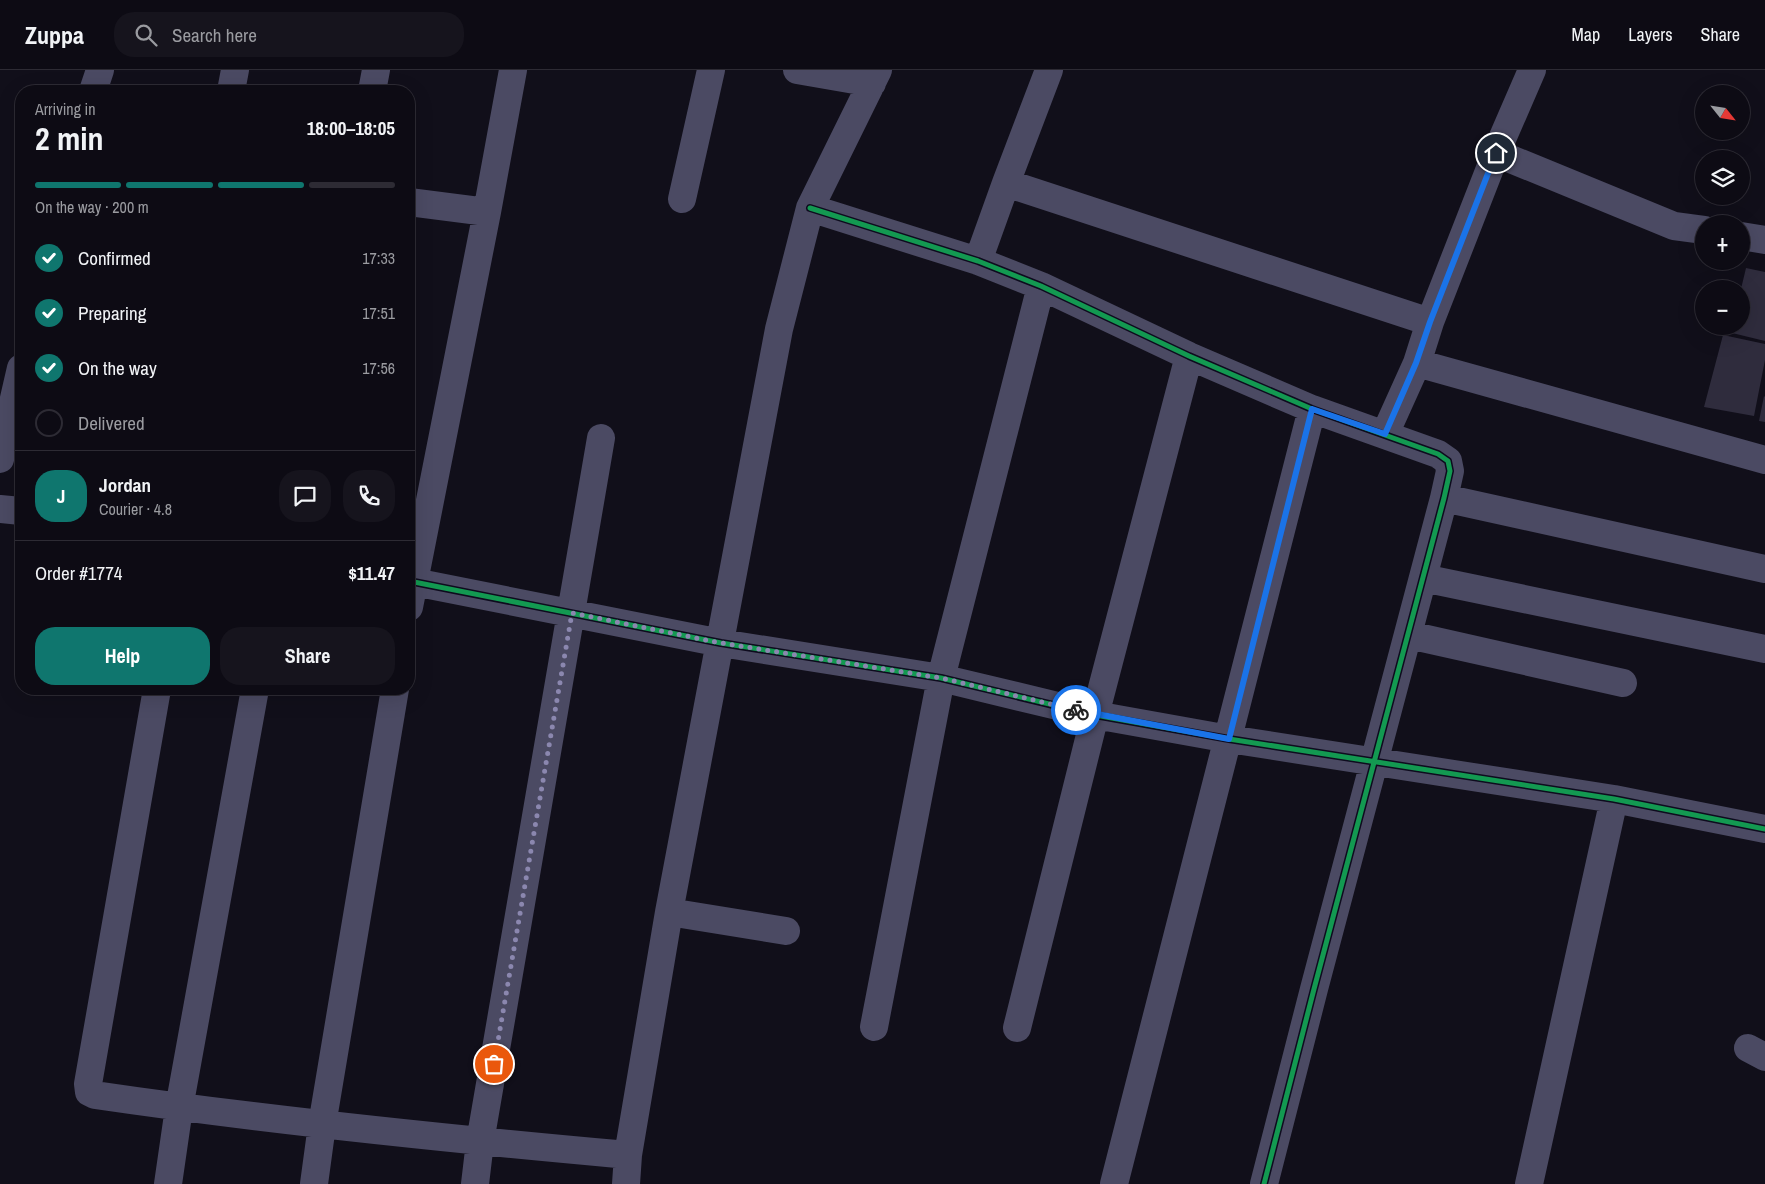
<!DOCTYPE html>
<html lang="en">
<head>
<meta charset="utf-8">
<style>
	:root { --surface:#0d0b14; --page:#16141d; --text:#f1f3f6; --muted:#9a9ba0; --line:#2d2b34; --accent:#0f766e }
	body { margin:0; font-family:"Archivo Narrow",sans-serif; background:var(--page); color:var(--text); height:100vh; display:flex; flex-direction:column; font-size:19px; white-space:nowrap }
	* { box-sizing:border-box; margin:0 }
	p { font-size:16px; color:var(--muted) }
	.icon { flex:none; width:28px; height:28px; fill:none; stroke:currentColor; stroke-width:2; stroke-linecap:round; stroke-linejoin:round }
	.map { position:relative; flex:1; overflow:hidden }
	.side { position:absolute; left:15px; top:15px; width:400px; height:610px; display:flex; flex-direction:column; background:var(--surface); border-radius:20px; box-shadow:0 5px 20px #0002,0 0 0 1px var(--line) }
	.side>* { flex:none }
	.needle { width:32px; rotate:120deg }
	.controls { position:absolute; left:1695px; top:15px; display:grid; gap:10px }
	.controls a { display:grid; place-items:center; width:55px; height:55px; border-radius:50%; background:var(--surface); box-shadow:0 5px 20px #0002,0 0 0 1px var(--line); font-size:25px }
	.pin { position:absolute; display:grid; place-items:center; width:42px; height:42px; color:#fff; margin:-21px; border:2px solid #fff; border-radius:50%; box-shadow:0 1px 5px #0007 }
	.courier { position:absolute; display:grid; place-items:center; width:50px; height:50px; margin:-25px; border:4px solid #1a73e8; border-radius:50%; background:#fff; color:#222; box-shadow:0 1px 6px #0007 }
	.summary em { font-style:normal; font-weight:700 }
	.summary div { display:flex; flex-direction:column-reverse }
	.summary { display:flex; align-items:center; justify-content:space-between; height:85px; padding:0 20px }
	h1 { font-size:32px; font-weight:700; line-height:38px }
	.bar { display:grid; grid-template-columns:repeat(4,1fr); gap:8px 5px; align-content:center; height:60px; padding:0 20px }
	.bar i { height:6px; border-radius:4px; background:var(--line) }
	.bar .active { background:var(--accent) }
	.bar p { grid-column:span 4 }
	.line { display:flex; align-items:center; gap:12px; padding:0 20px; border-top:1px solid var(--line) }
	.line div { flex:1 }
	.round { display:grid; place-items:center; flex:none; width:52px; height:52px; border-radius:20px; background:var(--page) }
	ol { padding:0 20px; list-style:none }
	li { display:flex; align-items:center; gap:15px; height:55px }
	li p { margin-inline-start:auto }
	li .icon { padding:5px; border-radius:50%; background:var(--accent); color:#fff; stroke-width:4 }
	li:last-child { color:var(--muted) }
	li i { width:28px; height:28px; border:2px solid var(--line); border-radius:50% }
	.action { display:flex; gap:10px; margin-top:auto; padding:10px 20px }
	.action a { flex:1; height:58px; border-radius:20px; background:var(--accent); color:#fff; font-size:20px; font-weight:700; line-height:58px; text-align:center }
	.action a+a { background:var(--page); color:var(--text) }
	header { display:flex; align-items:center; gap:30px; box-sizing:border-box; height:70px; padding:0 25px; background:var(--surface); border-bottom:1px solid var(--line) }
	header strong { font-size:24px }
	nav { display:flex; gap:28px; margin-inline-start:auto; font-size:18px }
	.search { width:350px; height:45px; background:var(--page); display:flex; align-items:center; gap:12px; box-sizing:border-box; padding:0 18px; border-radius:20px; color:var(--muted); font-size:19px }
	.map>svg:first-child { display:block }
</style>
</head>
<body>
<header>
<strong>Zuppa</strong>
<div class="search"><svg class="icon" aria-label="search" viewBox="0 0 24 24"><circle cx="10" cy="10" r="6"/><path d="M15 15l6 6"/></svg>Search here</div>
<nav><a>Map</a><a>Layers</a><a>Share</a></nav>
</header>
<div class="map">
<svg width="1765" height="1114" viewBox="0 0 1765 1114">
	<rect width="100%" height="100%" fill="#110f1a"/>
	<path fill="#2f2c3d" d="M 1746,198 L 1765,202 L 1765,271 L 1728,262 L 1730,256 L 1741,256 L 1741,219 Z
		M 1723,265 L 1765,274 L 1765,290 L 1754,346 L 1704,337 Z
		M 1764,326 L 1765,327 L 1765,352 L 1759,351 Z"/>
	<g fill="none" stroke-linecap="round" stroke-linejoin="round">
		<path stroke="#4b4a63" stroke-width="28" d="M 797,0 L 872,13
			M 93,21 L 100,0
			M 231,21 L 235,0
			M 372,21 L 376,0
			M 1496,83 L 1674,156 L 1704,160
			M 1006,113 L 1430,252
			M 682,129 L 711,0
			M 409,132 L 487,142
			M 810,138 L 978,191 L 1041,216 L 1189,286 L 1312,339 L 1438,384 L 1448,391 L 1450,401 L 1444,428 L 1314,919 L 1264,1114
			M 1741,166 L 1765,170
			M 978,191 L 1006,113 L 1049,0
			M 1417,293 L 1765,390
			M 1385,364 L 1417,293 L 1430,252 L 1496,83 L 1532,0
			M 0,389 L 21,298
			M 1444,428 L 1765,499
			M 0,439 L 21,441
			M 1423,508 L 1765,579
			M 409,511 L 721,573 L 941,608 L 1095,645 L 1229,669 L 1614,729 L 1765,759
			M 409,537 L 487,142 L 513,0
			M 1409,565 L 1623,613
			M 157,619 L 88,1014 L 89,1022 L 95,1025 C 272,1051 450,1069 628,1085
			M 669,842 L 786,861
			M 874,957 L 941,608 L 1041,216
			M 1017,958 L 1095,645 L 1189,286
			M 1748,978 L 1765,987
			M 168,1114 L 179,1038 L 255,619
			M 314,1114 L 322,1055 L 395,619
			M 475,1114 L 480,1072 L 601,368
			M 626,1114 L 628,1085 L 669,842 L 779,259 L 810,138 L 878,0
			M 1114,1114 L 1312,339
			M 1529,1114 L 1614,729"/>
		<defs>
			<path id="cycleway" d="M 810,138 L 978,191 L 1041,216 L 1189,286 L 1312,339 L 1438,384 L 1448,391 L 1450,401 L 1444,428 L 1314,919 L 1264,1114
				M 409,511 L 721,573 L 941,608 L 1095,645 L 1229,669 L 1614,729 L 1765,759"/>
		</defs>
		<use href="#cycleway" stroke="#0e0b1e" stroke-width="8"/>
		<use href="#cycleway" stroke="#139951" stroke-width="5"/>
	</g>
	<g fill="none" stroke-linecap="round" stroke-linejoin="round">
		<path stroke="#8b87af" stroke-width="5" stroke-dasharray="0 9" d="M 494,994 L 572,543 L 721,573 L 941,608 L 1076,640"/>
		<path stroke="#1a73e8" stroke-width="6" d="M 1076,640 L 1229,669 L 1312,339 L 1385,364 L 1416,293 L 1430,252 L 1496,83"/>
	</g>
</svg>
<div class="controls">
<a><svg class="needle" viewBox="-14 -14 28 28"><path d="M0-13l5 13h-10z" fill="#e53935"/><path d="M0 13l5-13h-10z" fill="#9a9ba0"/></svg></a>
<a><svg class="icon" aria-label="layers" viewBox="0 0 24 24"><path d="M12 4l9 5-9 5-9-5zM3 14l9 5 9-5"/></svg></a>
<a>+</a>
<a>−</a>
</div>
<div class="pin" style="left:494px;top:994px;background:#ea580c"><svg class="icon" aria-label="bag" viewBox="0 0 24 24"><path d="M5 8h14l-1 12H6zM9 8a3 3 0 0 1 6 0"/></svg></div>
<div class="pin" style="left:1496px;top:83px;background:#1f2937"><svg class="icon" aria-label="home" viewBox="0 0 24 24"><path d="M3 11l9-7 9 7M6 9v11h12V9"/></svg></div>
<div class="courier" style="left:1076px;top:640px"><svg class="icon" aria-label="bike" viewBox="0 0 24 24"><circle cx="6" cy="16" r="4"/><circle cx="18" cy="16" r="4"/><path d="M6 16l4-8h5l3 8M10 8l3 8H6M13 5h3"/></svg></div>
<section class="side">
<div class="summary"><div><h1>2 min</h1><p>Arriving in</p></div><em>18:00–18:05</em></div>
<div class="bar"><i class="active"></i><i class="active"></i><i class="active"></i><i></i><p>On the way · 200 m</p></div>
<ol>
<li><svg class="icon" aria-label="check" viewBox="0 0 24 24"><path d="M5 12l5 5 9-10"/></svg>Confirmed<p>17:33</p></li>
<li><svg class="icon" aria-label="check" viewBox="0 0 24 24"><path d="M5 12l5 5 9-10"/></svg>Preparing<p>17:51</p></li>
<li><svg class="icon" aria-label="check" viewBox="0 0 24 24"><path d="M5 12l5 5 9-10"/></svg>On the way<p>17:56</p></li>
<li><i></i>Delivered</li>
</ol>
<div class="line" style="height:90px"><b class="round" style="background:var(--accent);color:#fff">J</b><div><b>Jordan</b><p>Courier · 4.8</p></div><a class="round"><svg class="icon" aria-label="chat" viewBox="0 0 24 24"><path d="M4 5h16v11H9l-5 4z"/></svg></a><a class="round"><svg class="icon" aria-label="phone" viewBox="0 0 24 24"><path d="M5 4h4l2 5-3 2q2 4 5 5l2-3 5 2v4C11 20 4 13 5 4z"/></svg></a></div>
<div class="line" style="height:65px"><div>Order #1774</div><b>$11.47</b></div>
<div class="action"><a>Help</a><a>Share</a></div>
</section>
</div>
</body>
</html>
